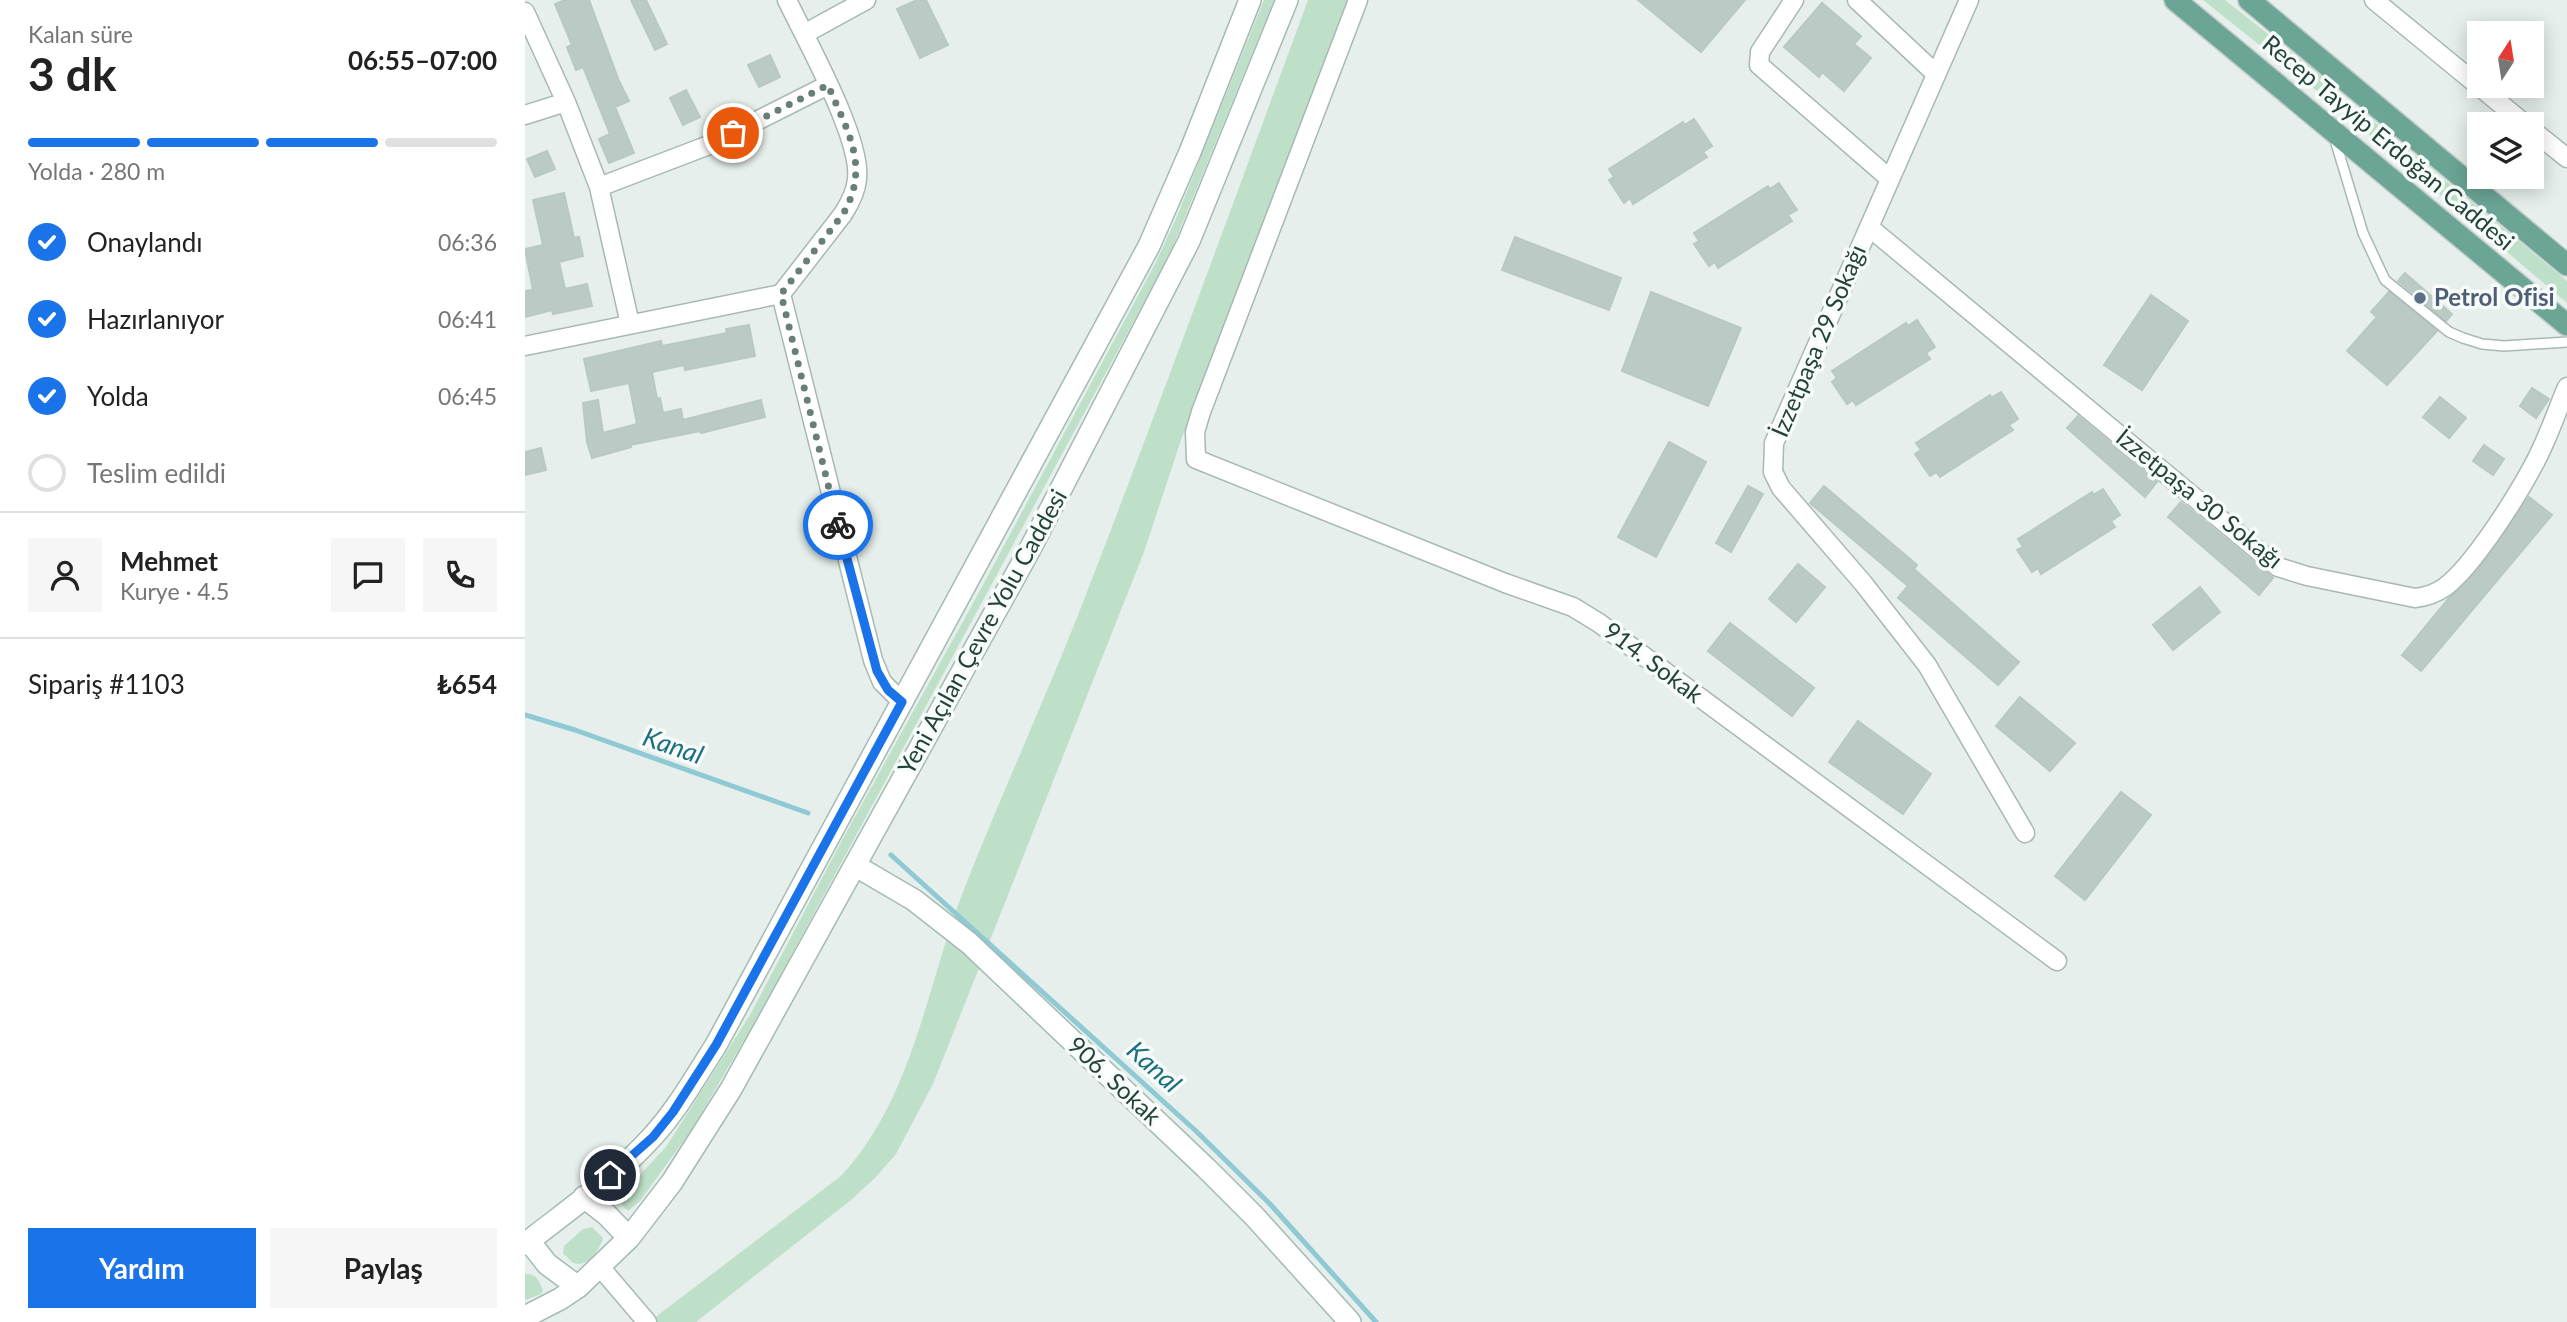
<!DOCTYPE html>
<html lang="tr">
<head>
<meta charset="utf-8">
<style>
	:root { --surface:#fff; --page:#f6f6f6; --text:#222; --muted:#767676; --line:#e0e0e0; --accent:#1a73e8 }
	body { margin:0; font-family:Lato,sans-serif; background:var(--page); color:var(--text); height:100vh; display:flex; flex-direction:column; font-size:26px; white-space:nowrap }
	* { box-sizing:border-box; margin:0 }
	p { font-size:23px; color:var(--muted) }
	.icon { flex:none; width:38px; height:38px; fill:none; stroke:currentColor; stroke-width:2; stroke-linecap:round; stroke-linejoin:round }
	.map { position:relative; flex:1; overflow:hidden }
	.drawer { display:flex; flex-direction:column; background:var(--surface); width:525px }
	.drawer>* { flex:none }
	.needle { width:46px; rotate:12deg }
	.tools { position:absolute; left:1942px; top:21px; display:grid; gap:14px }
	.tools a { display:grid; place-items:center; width:77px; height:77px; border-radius:0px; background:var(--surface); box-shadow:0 4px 18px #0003; font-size:35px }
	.pin { position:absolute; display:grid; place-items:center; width:60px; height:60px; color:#fff; margin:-30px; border:4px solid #fff; border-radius:50%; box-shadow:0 2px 7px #0007 }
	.courier { position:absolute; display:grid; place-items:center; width:70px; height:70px; margin:-35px; border:5px solid #1a73e8; border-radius:50%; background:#fff; color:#222; box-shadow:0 2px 9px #0007 }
	.headline em { font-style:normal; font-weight:700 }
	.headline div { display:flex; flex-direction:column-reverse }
	.headline { display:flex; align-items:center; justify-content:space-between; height:119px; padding:0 28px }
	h1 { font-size:46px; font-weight:700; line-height:52px }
	.bar { display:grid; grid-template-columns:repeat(4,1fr); gap:10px 7px; align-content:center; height:84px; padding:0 28px }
	.bar i { height:9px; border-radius:5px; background:var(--line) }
	.bar .current { background:var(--accent) }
	.bar p { grid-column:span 4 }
	.line { display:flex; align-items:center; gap:18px; padding:0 28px; border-top:2px solid var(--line) }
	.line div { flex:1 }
	.round { display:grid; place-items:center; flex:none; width:74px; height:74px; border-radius:0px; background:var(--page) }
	ol { padding:0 28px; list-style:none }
	li { display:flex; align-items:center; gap:21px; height:77px }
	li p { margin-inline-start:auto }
	li .icon { padding:7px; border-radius:50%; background:var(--accent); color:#fff; stroke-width:4 }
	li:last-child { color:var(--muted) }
	li i { width:38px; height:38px; border:4px solid var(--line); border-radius:50% }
	.button { display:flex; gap:14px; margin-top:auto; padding:14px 28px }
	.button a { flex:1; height:80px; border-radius:0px; background:var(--accent); color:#fff; font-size:28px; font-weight:700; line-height:80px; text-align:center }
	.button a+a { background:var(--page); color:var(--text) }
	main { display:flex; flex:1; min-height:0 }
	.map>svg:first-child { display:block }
</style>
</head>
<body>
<main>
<section class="drawer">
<div class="headline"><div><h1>3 dk</h1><p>Kalan süre</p></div><em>06:55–07:00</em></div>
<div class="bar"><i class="current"></i><i class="current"></i><i class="current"></i><i></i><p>Yolda · 280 m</p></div>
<ol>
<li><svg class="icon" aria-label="check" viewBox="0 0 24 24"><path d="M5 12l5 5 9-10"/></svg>Onaylandı<p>06:36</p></li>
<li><svg class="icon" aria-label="check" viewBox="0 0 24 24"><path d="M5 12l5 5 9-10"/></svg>Hazırlanıyor<p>06:41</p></li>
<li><svg class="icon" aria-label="check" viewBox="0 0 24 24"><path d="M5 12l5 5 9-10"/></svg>Yolda<p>06:45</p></li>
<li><i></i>Teslim edildi</li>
</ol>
<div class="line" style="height:126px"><a class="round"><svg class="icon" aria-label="person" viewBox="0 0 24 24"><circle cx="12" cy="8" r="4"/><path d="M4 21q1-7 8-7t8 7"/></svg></a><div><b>Mehmet</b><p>Kurye · 4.5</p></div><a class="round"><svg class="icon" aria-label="chat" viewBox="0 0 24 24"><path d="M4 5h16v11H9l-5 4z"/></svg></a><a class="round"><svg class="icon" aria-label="phone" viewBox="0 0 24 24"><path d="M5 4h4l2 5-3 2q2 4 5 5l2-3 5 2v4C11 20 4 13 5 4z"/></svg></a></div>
<div class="line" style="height:91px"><div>Sipariş #1103</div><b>₺654</b></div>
<div class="button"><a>Yardım</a><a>Paylaş</a></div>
</section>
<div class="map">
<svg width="2042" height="1322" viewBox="0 0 2042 1322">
	<rect width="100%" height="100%" fill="#e6efeb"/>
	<path fill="#bfe0c8" d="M 739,0 L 749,0 L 644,256 L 233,1017 L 165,1132 L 115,1201 L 103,1211 L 93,1201 L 96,1195 L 141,1147 L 225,1015 L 316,842 L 446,607 L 630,264 L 650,221 Z
		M 783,0 L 824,0 L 656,440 L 619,552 L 408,1084 L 371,1154 L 349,1179 L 326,1200 L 171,1322 L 124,1322 L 316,1176 C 388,1098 401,988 438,892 C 479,787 527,685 567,579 C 641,387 712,193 783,0 Z
		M 1678,0 L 1700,0 L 1804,82 L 1805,89 L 1802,99 Z
		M 1842,116 L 2042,281 L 2042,303 L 1833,125 Z
		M 67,1227 L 78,1238 C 75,1250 61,1270 47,1262 C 46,1261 39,1254 38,1253 L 39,1246 L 58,1229 Z
		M 0,1274 C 11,1273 14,1280 18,1290 L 16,1294 L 0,1300 Z"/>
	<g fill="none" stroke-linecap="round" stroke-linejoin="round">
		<path stroke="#8ec9d4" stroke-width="5" d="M 0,715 L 50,730 L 283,813
			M 366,855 L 671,1131 L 745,1204 L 851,1322"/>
	</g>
	<path fill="#bbcac4" stroke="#b8c9c2" stroke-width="2" d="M 40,0 L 64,0 L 94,81 L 104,101 L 90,107 L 109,153 L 84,163 L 74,139 L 85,134 L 58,67 L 51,70 L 42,47 L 47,45 L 30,4 Z
		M 106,0 L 121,0 L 142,44 L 130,50 Z
		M 392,0 L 401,0 L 423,45 L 395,58 L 372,9 Z
		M 1113,0 L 1220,0 L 1176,52 Z
		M 1297,3 L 1336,36 L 1329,44 L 1346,58 L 1319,91 L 1297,72 L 1294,77 L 1259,47 Z
		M 245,55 L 255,77 L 234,87 L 223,65 Z
		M 161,90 L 175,117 L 158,125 L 145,98 Z
		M 1169,119 L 1187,146 L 1178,152 L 1182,157 L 1108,204 L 1105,198 L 1099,203 L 1084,180 L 1089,177 L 1084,169 L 1158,122 L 1160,125 Z
		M 22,151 L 30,169 L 10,177 L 2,159 Z
		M 1254,183 L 1272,210 L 1263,215 L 1267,221 L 1193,268 L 1190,262 L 1184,266 L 1169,244 L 1174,241 L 1169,233 L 1243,186 L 1245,189 Z
		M 39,193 L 49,238 L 54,237 L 58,256 L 34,262 L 40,289 L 62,284 L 67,306 L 28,314 L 27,310 L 0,317 L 0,291 L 8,290 L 0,249 L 18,245 L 8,200 Z
		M 990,237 L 1096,278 L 1084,310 L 977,270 Z
		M 1880,273 L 1927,314 L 1921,321 L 1873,281 Z
		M 1126,292 L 1216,328 L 1183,406 L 1097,371 Z
		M 1864,292 L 1912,331 L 1862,385 L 1822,351 L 1852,317 L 1846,312 Z
		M 1626,295 L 1663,321 L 1617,390 L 1579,365 Z
		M 1392,320 L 1410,347 L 1401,353 L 1405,359 L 1331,405 L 1328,400 L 1322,404 L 1307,382 L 1312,378 L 1307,371 L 1381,323 L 1383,326 Z
		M 224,325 L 230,356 L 160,370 L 159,365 L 127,372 L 132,399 L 135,398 L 138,413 L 156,409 L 158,420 L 236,400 L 240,417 L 176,433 L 175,431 L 105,445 L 106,447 L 67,458 L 62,442 L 58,403 L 73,400 L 78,433 L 112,424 L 104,383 L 66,391 L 59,359 L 136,341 L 137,346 L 202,333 L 201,329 Z
		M 2007,388 L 2024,399 L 2011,418 L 1995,406 Z
		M 1476,392 L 1493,419 L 1484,425 L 1488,430 L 1415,477 L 1411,472 L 1405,476 L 1390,454 L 1396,450 L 1391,443 L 1465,395 L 1466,398 Z
		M 1915,397 L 1941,418 L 1924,438 L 1898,417 Z
		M 1553,416 L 1632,482 L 1620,497 L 1542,428 Z
		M 1144,442 L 1181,462 L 1131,557 L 1093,537 Z
		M 1959,445 L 1979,459 L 1968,475 L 1948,461 Z
		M 16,448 L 21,470 L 0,475 L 0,452 Z
		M 1223,486 L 1238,494 L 1206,552 L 1191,543 Z
		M 1299,486 L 1392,565 L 1389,569 L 1494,662 L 1473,685 L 1373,598 L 1383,586 L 1285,503 Z
		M 1578,489 L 1595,515 L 1586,521 L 1590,527 L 1516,574 L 1513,568 L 1507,572 L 1492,550 L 1498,547 L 1493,539 L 1567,492 L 1568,495 Z
		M 2004,497 L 2027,515 L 1896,671 L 1877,655 L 1924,598 L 1952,571 Z
		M 1656,502 L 1748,578 L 1734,595 L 1643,517 Z
		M 1273,564 L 1300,587 L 1271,622 L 1244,599 Z
		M 1675,587 L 1695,612 L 1648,650 L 1628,625 Z
		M 1205,623 L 1289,688 L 1267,716 L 1183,651 Z
		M 1495,697 L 1550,743 L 1525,771 L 1471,726 Z
		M 1333,721 L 1406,774 L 1378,814 L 1304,762 Z
		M 1596,792 L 1626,815 L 1560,900 L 1530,876 Z"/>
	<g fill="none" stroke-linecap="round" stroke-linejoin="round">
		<defs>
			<path id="lane" d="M 1810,140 L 1838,233 L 1860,280 L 1924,332 L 1938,338 L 1957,344 L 1979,346 L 2042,342"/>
			<path id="street" d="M 833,0 L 676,412 L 670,432 L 671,459 L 980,583 L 1048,607 L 1074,623 L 1532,961
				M 1269,0 L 1235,52 L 1234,65 L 1365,179
				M 1332,0 L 1411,74
				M 1444,0 L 1249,443 L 1248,472 L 1256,488 L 1338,583 L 1402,665 L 1500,833
				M 1849,0 L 2000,124
				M 0,12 L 41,102 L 74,187 L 105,324
				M 279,34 L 341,0
				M 0,115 L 41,102
				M 2007,130 L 2042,158
				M 74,187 L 184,145 L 303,85
				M 1344,227 L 1753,567 L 1782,576 L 1890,598 C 1901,597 1910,594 1920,587 C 1948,566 1991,498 2008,466 C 2022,441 2031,413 2042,387
				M 256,294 L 348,660 L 357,682 L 377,702
				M 0,346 L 256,294 L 318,214 C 325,203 331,192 332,179 C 337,139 281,40 262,0
				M 75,1267 L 122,1322"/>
			<path id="secondary" d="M 331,866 L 389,900 L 444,943 L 681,1168 L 730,1217 L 825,1322
				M 59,1197 L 82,1215 L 104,1238
				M 4,1241 L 22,1264 L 53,1287
				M 0,1244 C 43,1210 90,1178 127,1137 C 152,1110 171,1076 191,1045 L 624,246 L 665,152 L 725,0
				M 0,1317 L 35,1299 L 53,1287 L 104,1238 L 147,1182 L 206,1089 L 504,551 L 664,241 L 762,0"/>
			<path id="primary" d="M 1650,0 L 2042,325
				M 1724,0 L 2042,265"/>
		</defs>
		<use href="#lane" stroke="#a8b8b2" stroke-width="12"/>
		<use href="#street" stroke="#a8b8b2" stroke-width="21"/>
		<use href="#secondary" stroke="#a4bbb3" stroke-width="24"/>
		<use href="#primary" stroke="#c2cac8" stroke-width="24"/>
		<use href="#lane" stroke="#fff" stroke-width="9"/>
		<use href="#street" stroke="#fff" stroke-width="18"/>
		<use href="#secondary" stroke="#fff" stroke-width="21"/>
		<use href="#primary" stroke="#6aa596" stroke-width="21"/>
	</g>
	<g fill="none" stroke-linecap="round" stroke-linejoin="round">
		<path stroke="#687f78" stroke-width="7" stroke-dasharray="0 12.6" d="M 208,133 L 303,85 C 322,131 346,166 318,214 L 256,294 L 313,525"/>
		<path stroke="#1a73e8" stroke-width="9" d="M 85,1175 L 128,1137 L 148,1112 L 191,1045 L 377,702 L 363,690 L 352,671 L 313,525"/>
	</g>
	<circle fill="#5c6f8a" stroke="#f7fbf9" stroke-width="2.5" cx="1895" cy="298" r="7"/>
	<g text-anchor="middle" stroke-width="7" stroke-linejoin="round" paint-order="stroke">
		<g font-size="24" fill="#24423a" stroke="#f7fbf9">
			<text transform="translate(1863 143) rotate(40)" y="8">Recep Tayyip Erdoğan Caddesi</text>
			<text transform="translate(1294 341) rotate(-67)" y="8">İzzetpaşa 29 Sokağı</text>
			<text transform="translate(1674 499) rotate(39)" y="8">İzzetpaşa 30 Sokağı</text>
			<text transform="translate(458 632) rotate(-61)" y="8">Yeni Açılan Çevre Yolu Caddesi</text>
			<text transform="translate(1128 663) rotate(37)" y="8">914. Sokak</text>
			<text transform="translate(589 1081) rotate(43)" y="8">906. Sokak</text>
		</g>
		<g font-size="24" font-weight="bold" fill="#4e5e75" stroke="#f7fbf9" text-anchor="start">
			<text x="1909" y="306">Petrol Ofisi</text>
		</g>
		<g font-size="26" font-style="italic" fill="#1c6f80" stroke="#f7fbf9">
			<text transform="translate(148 746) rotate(19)" y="9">Kanal</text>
			<text transform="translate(629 1067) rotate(42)" y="9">Kanal</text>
		</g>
	</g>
</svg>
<div class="tools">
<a><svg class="needle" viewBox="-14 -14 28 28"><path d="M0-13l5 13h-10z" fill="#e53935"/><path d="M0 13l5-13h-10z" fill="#767676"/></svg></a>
<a><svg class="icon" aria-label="layers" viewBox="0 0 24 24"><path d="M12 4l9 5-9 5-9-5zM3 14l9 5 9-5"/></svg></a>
</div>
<div class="pin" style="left:208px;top:133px;background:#ea580c"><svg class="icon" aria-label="bag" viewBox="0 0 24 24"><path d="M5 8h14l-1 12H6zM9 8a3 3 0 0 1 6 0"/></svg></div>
<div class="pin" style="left:85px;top:1175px;background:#1f2937"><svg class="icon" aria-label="home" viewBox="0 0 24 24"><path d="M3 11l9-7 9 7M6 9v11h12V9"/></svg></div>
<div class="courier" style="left:313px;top:525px"><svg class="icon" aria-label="bike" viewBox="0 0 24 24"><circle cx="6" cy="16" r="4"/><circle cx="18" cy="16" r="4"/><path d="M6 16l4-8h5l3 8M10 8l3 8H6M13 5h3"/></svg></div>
</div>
</main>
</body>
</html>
